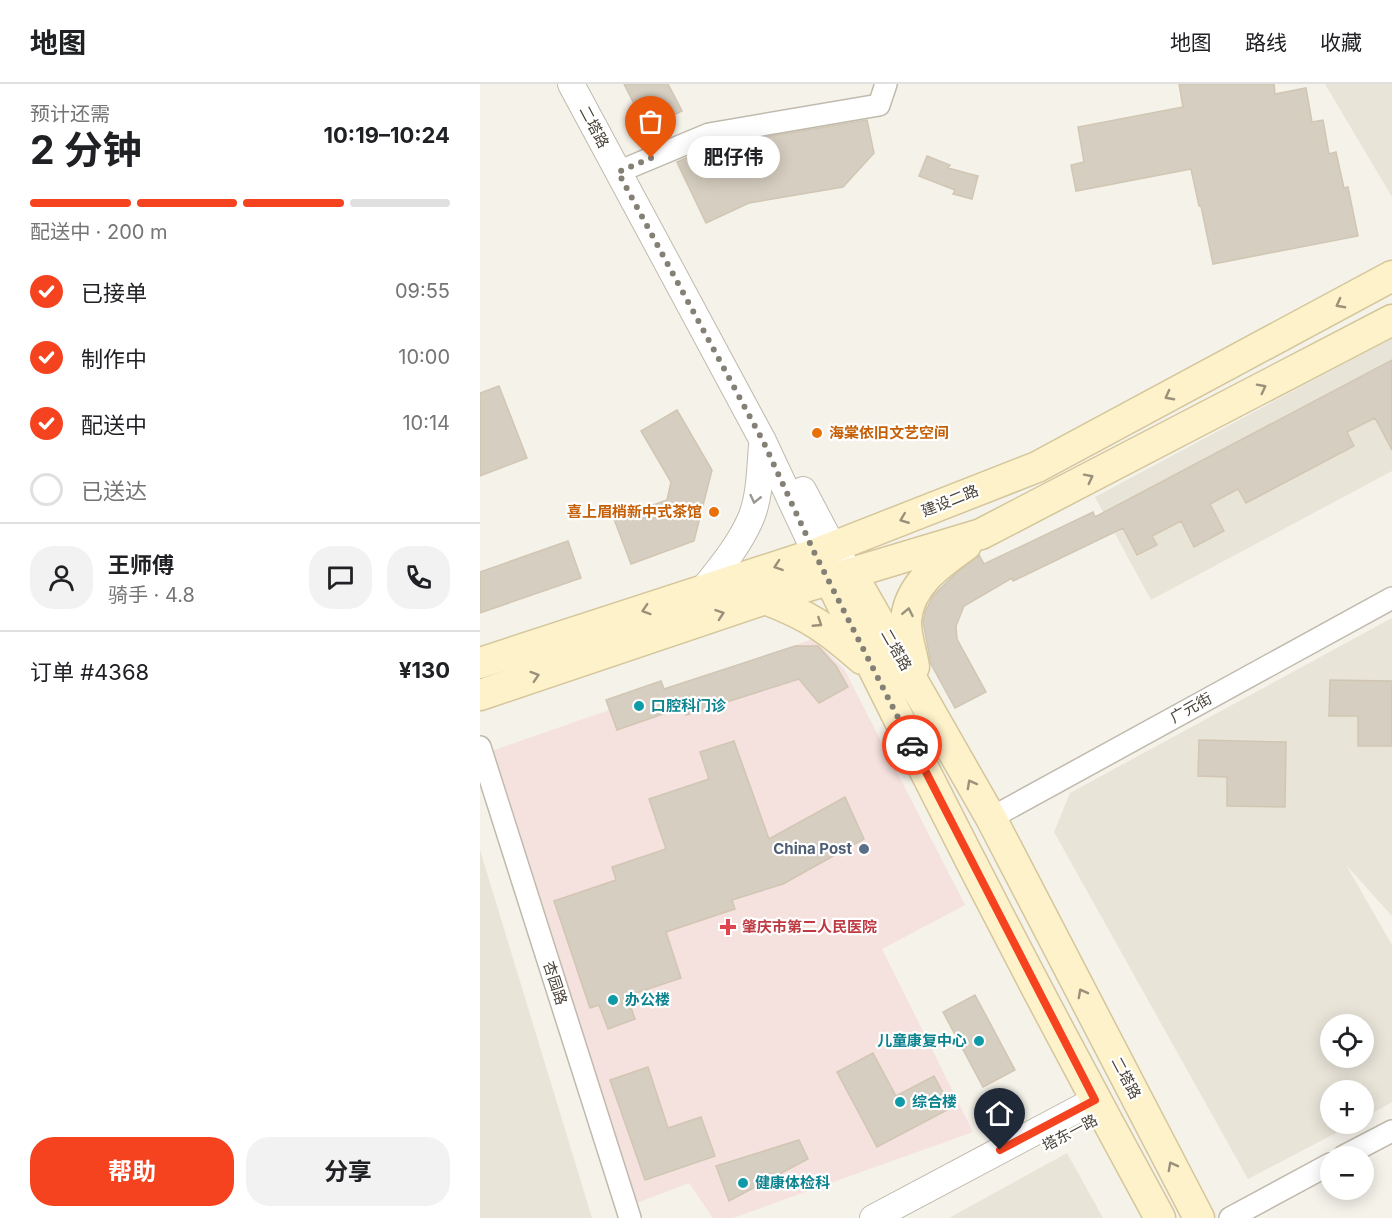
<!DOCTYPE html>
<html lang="zh">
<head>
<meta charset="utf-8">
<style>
	:root { --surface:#fff; --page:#f2f2f2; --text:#202124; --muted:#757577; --line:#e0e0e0; --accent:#f6431f }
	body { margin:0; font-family:Inter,"Noto Sans SC",sans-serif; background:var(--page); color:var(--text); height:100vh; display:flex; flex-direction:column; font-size:22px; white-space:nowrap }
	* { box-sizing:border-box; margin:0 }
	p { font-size:20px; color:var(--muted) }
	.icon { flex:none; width:33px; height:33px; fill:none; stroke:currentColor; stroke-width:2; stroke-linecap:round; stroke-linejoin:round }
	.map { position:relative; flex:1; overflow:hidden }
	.details { display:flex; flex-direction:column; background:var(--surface); width:480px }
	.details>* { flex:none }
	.controls { position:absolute; left:840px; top:930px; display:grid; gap:12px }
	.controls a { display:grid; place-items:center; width:54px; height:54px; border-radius:50%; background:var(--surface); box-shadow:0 3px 15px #0003; font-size:30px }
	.pin { position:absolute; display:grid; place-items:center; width:51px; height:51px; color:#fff; margin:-62px -26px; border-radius:50% 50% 50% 0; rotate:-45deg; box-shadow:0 0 6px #0007 }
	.pin .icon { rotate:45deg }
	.courier { position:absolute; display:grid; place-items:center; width:60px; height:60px; margin:-30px; border:4px solid #f6431f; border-radius:50%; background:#fff; color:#222; box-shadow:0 2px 8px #0007 }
	.bubble { position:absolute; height:42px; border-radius:21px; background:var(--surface); box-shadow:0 3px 15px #0003; font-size:20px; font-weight:700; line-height:42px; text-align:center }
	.headline em { font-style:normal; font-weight:700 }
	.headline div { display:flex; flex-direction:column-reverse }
	.headline { display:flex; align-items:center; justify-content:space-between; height:102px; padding:0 30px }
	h1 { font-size:39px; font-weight:700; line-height:45px }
	.bar { display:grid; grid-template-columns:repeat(4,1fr); gap:9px 6px; align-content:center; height:72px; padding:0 30px }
	.bar i { height:8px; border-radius:4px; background:var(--line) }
	.bar .selected { background:var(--accent) }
	.bar p { grid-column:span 4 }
	.line { display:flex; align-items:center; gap:15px; padding:0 30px; border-top:2px solid var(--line) }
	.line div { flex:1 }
	.round { display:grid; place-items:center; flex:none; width:63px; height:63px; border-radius:24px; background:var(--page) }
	ol { padding:0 30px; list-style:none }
	li { display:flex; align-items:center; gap:18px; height:66px }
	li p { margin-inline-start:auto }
	li .icon { padding:6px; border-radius:50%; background:var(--accent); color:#fff; stroke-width:4 }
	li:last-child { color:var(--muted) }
	li i { width:33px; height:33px; border:3px solid var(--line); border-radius:50% }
	.button { display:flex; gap:12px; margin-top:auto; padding:12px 30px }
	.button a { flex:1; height:69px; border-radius:24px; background:var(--accent); color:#fff; font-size:24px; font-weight:700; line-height:69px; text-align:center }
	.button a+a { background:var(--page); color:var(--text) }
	header { display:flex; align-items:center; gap:36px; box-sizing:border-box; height:84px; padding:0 30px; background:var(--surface); border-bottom:2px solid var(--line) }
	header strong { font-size:28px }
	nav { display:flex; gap:33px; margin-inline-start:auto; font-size:21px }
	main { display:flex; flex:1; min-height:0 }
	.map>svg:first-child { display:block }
</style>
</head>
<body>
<header>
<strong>地图</strong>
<nav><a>地图</a><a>路线</a><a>收藏</a></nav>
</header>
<main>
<section class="details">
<div class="headline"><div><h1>2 分钟</h1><p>预计还需</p></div><em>10:19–10:24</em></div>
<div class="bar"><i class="selected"></i><i class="selected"></i><i class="selected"></i><i></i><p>配送中 · 200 m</p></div>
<ol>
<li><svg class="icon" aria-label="check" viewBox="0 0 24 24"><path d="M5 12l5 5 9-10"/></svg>已接单<p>09:55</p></li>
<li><svg class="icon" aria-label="check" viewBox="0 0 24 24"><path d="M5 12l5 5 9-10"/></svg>制作中<p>10:00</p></li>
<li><svg class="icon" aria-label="check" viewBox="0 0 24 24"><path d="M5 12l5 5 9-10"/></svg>配送中<p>10:14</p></li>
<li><i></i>已送达</li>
</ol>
<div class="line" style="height:108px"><a class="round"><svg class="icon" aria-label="person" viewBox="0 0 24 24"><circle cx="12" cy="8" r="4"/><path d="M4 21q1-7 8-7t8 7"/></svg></a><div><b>王师傅</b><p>骑手 · 4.8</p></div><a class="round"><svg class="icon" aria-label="chat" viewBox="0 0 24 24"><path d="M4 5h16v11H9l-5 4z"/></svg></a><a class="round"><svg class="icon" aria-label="phone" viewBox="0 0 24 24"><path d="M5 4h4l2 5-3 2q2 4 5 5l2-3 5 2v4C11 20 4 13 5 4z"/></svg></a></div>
<div class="line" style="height:78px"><div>订单 #4368</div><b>¥130</b></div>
<div class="button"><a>帮助</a><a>分享</a></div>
</section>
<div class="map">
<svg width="912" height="1134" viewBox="0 0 912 1134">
	<rect width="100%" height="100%" fill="#f5f2ea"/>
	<path fill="#e9e4d8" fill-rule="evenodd" d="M 845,0 L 912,0 L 912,113 Z
		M 912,254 L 912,387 L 671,516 L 615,413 Z
		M 912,534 L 912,832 L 866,781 L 912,861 L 912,1018 L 884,1034 L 884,1006 L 850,1006 L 850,1040 L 873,1040 L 768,1095 L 574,748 L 590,709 ZM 850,940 L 884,940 L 884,974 L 850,974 Z
		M 0,766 L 112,1134 L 0,1134 Z
		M 587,1069 L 623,1134 L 469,1134 Z"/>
	<path fill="#f5e1de" d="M 333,555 L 364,585 L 485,821 L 402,865 L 493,1048 L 253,1134 L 233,1134 L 209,1099 L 157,1119 L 0,699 L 0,671 Z"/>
	<path fill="#d6cec0" stroke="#d1c6b3" stroke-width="1.5" d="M 144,0 L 188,0 L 202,27 L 167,45 Z
		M 699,0 L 794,0 L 795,10 L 826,4 L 832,38 L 843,36 L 849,70 L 856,68 L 864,104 L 868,103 L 878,152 L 733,180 L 721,122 L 719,122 L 711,85 L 596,107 L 591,81 L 604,78 L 598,43 L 703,23 Z
		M 387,36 L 394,69 L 363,103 L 269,119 L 226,139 L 197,78 L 233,62 Z
		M 447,72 L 470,81 L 468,84 L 498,92 L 492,115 L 473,110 L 475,106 L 439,92 Z
		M 912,276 L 912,366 L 895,334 L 867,348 L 874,362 L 766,419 L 758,405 L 730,420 L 744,447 L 714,463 L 701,437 L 672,452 L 677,461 L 657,471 L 643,444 L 533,497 L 532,494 L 484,522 L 476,542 L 477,555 L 506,608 L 475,624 L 451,580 L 443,538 L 445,528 L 453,512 L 476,489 L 499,471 L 504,480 L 613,428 L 615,433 Z
		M 19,302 L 47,374 L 0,392 L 0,309 Z
		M 197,326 L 232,386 L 214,457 L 151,480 L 134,435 L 187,416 L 191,398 L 161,347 Z
		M 88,457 L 101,494 L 0,529 L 0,488 Z
		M 315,562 L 338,562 L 356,582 L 368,603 L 339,619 L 319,595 L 206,631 L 203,623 L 137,646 L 126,616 L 181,597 L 184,605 Z
		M 850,596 L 912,597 L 912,662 L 878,662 L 878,632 L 849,632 Z
		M 719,656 L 806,658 L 805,723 L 747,722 L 747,693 L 718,692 Z
		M 254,657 L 289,755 L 365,713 L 384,755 L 303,800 L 252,816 L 255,825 L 186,848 L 201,894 L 147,912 L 155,935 L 128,945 L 119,921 L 110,924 L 74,817 L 136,796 L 132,783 L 186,765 L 169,715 L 229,695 L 220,668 Z
		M 495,911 L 535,986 L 503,1003 L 463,928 Z
		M 393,969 L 416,1012 L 454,992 L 471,1024 L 397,1063 L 357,988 Z
		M 168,983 L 188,1044 L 221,1033 L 235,1072 L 165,1096 L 130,996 Z
		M 319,1056 L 328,1075 L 249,1117 L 236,1082 Z"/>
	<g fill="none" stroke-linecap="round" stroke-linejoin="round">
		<defs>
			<path id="minor" d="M 138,88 L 229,50 L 399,21 L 406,0
				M 0,663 L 150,1134
				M 511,734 L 912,514
				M 864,1072 L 912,1047
				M 750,1134 L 850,1080"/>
			<path id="tertiary" d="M 91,0 L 283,357 L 344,487
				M 323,406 L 353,463 L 364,479
				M 221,508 C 239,485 259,462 271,434 C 280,412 280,385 282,361
				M 393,1134 L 615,1016"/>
			<path id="secondary" d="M 371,489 L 511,734 L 719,1134
				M 350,496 C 455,711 565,924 680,1134
				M 285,515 C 328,531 348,545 382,575
				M 0,579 L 335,470 L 557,383 L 912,192
				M 434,583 C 432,569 425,550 426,536 C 429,501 459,480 486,461
				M 0,611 L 285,515 L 501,450 L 912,236"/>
		</defs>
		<use href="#minor" stroke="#c0baad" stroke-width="24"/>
		<use href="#tertiary" stroke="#c0baad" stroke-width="28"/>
		<use href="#secondary" stroke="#d4c69a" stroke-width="33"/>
		<use href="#minor" stroke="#fff" stroke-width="21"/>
		<use href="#tertiary" stroke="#fff" stroke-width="26"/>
		<use href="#secondary" stroke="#fef2cb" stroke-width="30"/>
	</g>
	<defs><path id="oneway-chevron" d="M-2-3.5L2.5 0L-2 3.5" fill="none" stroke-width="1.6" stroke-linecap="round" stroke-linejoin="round" transform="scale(1.5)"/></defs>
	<g stroke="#9a917a">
		<use href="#oneway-chevron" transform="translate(860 220) rotate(152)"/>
		<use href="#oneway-chevron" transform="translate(782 304) rotate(-27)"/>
		<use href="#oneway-chevron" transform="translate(689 312) rotate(152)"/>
		<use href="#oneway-chevron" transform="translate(609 394) rotate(-27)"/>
		<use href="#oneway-chevron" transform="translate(424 435) rotate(158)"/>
		<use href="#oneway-chevron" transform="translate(298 482) rotate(161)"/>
		<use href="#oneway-chevron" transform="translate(166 526) rotate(162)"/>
		<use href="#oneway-chevron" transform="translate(428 528) rotate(-79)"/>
		<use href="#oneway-chevron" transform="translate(240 530) rotate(-19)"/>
		<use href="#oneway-chevron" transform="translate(338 539) rotate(33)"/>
		<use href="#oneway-chevron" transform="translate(55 592) rotate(-18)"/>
		<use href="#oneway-chevron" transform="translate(491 700) rotate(-119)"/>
		<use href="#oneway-chevron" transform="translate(602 909) rotate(-118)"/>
		<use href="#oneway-chevron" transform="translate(692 1082) rotate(-118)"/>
	</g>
	<use stroke="#9b9792" href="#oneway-chevron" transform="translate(275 415) rotate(103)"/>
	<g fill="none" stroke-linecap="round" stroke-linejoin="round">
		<path stroke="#858076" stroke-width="6" stroke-dasharray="0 10.8" d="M 171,74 L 138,88 L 283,357 L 335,470 L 432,661"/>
		<path stroke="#f6431f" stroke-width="8" d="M 432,661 L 615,1016 L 520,1066"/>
	</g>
	<g fill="#e8710a" stroke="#fff" stroke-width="2">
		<circle cx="337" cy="349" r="6"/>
		<circle cx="234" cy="428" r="6"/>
	</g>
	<g fill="#0f9aa8" stroke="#fff" stroke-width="2">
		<circle cx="159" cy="622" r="6"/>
		<circle cx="133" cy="916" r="6"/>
		<circle cx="499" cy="957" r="6"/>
		<circle cx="420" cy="1018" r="6"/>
		<circle cx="263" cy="1099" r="6"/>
	</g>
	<circle fill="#5c6f8a" stroke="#fff" stroke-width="2" cx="384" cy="765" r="6"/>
	<path fill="#e0444e" stroke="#fff" stroke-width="2" d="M245 834h6v6h6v6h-6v6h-6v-6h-6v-6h6z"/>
	<g text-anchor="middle" stroke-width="4.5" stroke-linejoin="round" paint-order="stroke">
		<g font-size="15" fill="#494238" stroke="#fff">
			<text transform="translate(114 43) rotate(62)" y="5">二塔路</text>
			<text transform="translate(470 417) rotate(-22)" y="5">建设二路</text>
			<text transform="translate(416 566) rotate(60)" y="5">二塔路</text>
			<text transform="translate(711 624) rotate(-29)" y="5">广元街</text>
			<text transform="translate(75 899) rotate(72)" y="5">杏园路</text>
			<text transform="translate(646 994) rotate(62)" y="5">二塔路</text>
			<text transform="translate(590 1049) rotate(-28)" y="5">塔东一路</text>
		</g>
		<g font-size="15" font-weight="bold" fill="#c56008" stroke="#fff" text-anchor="start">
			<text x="349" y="354">海棠依旧文艺空间</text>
			<text x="222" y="433" text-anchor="end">喜上眉梢新中式茶馆</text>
		</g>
		<g font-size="15" font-weight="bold" fill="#0d838f" stroke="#fff" text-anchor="start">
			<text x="171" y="627">口腔科门诊</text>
			<text x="145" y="921">办公楼</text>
			<text x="487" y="962" text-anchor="end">儿童康复中心</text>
			<text x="432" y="1023">综合楼</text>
			<text x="275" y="1104">健康体检科</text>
		</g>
		<g font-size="15" font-weight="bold" fill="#4e5e75" stroke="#fff" text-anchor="end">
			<text x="372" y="770">China Post</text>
		</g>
		<g font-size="15" font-weight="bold" fill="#be3a42" stroke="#fff" text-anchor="start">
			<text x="262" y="848">肇庆市第二人民医院</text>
		</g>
	</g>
</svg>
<div class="controls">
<a><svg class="icon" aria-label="locate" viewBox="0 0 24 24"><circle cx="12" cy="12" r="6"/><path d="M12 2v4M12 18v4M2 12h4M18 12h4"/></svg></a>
<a>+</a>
<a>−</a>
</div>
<div class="pin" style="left:171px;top:74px;background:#ea580c"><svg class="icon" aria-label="bag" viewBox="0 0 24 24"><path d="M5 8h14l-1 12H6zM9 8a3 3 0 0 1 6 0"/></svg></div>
<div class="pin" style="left:520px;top:1066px;background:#1f2937"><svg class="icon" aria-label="home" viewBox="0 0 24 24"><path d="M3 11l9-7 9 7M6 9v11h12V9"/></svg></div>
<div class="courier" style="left:432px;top:661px"><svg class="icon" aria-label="car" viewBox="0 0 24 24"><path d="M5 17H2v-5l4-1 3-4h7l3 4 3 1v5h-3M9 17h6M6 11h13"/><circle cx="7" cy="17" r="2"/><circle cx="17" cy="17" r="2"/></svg></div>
<div class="bubble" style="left:207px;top:52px;width:93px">肥仔伟</div>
</div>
</main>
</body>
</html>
